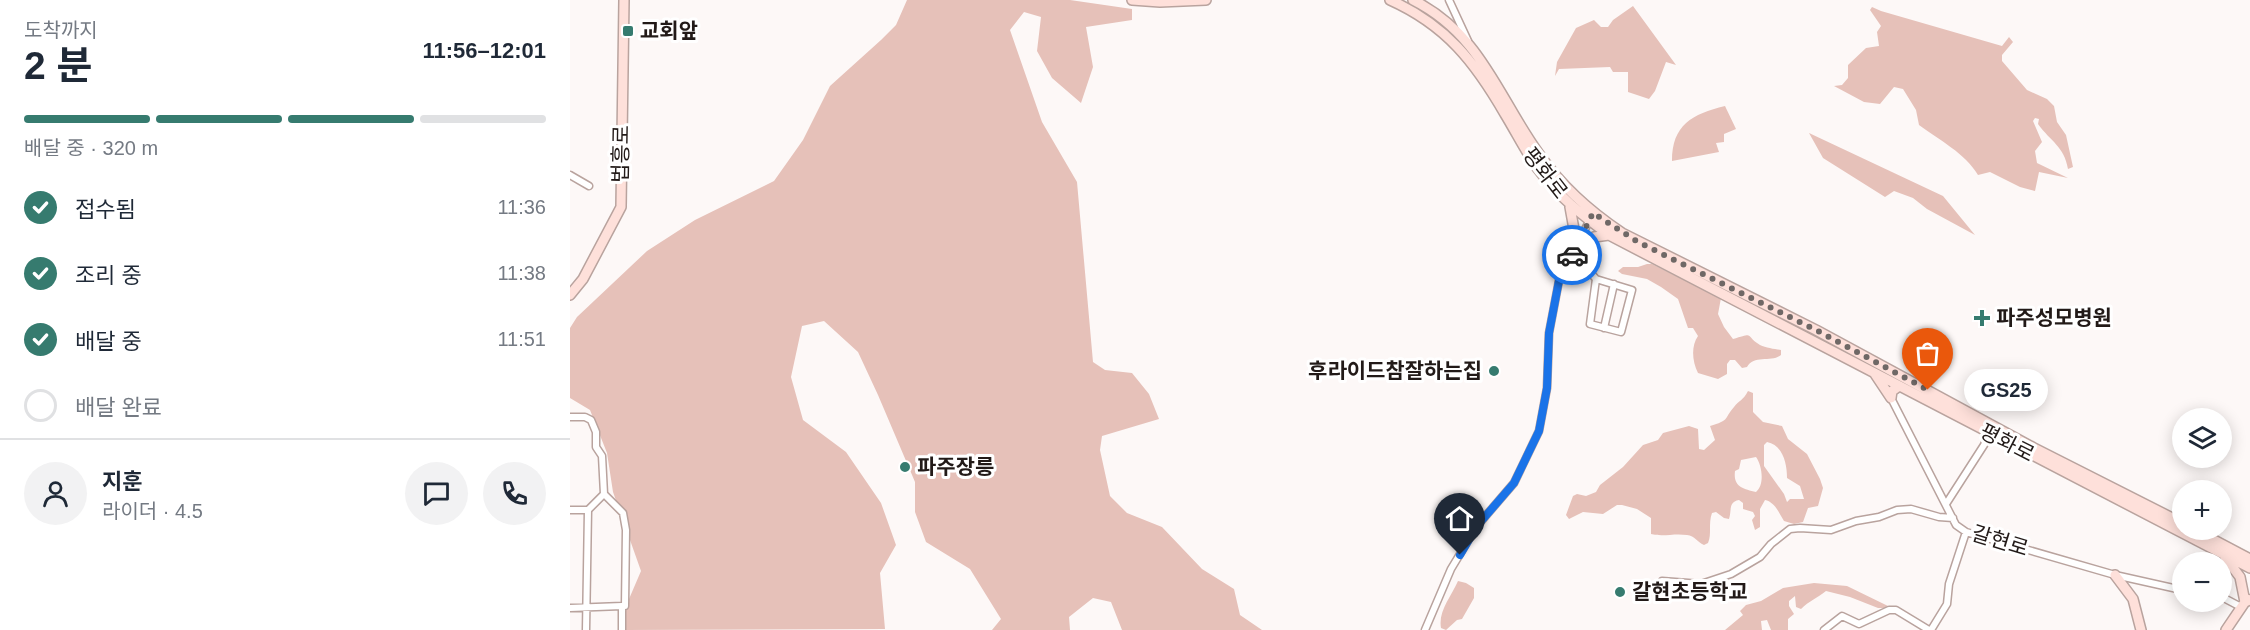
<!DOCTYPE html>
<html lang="ko">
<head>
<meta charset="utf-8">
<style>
	:root { --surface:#fff; --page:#f2f2f3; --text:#1f2937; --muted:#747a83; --line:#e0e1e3; --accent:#367b6f }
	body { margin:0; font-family:Helvetica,"Noto Sans KR",sans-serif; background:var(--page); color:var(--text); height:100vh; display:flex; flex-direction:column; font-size:22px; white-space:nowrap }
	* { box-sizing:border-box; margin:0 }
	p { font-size:20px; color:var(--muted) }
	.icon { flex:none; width:33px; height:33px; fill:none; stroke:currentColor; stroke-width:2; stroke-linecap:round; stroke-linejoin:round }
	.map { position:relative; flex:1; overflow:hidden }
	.side { display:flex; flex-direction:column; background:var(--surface); width:570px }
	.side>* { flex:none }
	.tools { position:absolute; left:1602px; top:408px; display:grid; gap:12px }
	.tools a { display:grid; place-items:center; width:60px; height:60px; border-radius:50%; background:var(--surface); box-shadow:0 3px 15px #0003; font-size:30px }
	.pin { position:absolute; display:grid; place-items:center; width:51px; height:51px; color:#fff; margin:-62px -26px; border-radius:50% 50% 50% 0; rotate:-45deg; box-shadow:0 0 6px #0007 }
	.pin .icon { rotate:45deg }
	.courier { position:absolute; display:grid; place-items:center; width:60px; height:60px; margin:-30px; border:4px solid #1a73e8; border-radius:50%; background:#fff; color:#222; box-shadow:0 2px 8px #0007 }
	.bubble { position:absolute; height:42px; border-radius:21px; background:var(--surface); box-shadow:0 3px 15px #0003; font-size:20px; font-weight:700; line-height:42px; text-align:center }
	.headline em { font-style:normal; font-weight:700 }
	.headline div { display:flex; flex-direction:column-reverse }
	.headline { display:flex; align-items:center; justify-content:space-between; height:102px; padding:0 24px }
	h1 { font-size:39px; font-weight:700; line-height:45px }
	.bar { display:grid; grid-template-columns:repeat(4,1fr); gap:9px 6px; align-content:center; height:72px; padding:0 24px }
	.bar i { height:8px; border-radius:4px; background:var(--line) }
	.bar .active { background:var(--accent) }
	.bar p { grid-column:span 4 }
	.line { display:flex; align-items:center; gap:15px; padding:0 24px; border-top:2px solid var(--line) }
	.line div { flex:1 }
	.round { display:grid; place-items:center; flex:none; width:63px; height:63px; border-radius:32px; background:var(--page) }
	ol { padding:0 24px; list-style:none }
	li { display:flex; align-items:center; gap:18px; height:66px }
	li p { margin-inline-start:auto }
	li .icon { padding:6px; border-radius:50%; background:var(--accent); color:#fff; stroke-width:4 }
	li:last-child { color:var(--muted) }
	li i { width:33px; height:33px; border:3px solid var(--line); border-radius:50% }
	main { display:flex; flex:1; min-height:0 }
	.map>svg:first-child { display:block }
</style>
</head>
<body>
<main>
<section class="side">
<div class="headline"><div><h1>2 분</h1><p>도착까지</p></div><em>11:56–12:01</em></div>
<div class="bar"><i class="active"></i><i class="active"></i><i class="active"></i><i></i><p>배달 중 · 320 m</p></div>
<ol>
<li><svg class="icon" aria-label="check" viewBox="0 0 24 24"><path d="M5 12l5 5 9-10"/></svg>접수됨<p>11:36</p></li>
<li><svg class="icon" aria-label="check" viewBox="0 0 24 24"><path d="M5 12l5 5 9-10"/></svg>조리 중<p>11:38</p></li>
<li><svg class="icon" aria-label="check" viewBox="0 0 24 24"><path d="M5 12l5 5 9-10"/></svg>배달 중<p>11:51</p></li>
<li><i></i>배달 완료</li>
</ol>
<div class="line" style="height:108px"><a class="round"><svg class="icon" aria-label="person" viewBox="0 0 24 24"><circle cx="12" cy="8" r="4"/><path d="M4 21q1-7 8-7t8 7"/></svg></a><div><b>지훈</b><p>라이더 · 4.5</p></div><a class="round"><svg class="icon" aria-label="chat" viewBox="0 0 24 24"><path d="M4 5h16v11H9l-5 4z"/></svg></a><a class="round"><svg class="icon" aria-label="phone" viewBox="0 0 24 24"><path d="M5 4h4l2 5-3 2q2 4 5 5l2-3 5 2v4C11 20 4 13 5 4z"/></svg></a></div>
</section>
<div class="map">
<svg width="1680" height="630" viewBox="0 0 1680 630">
	<rect width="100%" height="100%" fill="#fdf8f7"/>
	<path fill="#e6c1b9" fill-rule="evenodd" d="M 337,0 L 500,0 L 562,9 L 562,20 L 516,27 L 523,67 L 511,103 L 482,78 L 467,51 L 471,17 L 454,12 L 440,30 L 472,122 L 507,182 L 523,362 L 535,370 L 562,373 L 579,394 L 589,419 L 532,436 L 530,450 L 540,496 L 557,513 L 592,527 L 632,569 L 664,589 L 670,615 L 692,630 L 552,630 L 541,602 L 523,598 L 499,617 L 500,630 L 422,630 L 431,619 L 400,569 L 356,542 L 345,512 L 345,482 L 308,395 L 288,352 L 254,321 L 232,326 L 221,377 L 233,420 L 276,452 L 311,503 L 326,545 L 310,573 L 315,629 L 53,630 L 56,606 L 71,571 L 43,492 L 37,453 L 20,410 L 0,398 L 0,328 L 7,317 L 77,251 L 125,220 L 204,181 L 233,140 L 260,86 L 311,40 L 326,25 Z
		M 1063,6 L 1106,65 L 1096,62 L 1085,91 L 1079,99 L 1058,92 L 1058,72 L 1043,72 L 1040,67 L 989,69 L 985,76 L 987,62 L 1006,28 L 1024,20 L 1031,27 L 1038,27 L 1043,20 Z
		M 1302,7 L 1311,11 L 1432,46 L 1439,37 L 1443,42 L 1432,55 L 1432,61 L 1457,90 L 1477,99 L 1484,106 L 1487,122 L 1496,135 L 1503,167 L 1498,169 C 1494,146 1481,142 1468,124 L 1469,119 L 1465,118 L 1463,121 L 1472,142 L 1465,151 L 1467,163 L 1498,178 L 1469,172 L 1465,191 L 1450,187 L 1420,172 L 1408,175 C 1395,153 1369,140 1349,125 L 1346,110 L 1333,89 L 1324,87 L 1310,104 L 1294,102 L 1264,86 L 1272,85 L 1278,78 L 1278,65 L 1296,48 L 1309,46 L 1307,32 L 1311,26 L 1300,10 Z
		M 1155,106 L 1166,129 L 1154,134 L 1154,142 L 1146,143 L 1149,152 L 1102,161 C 1102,125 1122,114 1155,106 Z
		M 1239,133 L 1373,196 L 1405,235 L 1357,209 L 1343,198 L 1324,191 L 1315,197 L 1253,158 Z
		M 1077,264 L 1082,264 L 1151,298 L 1148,314 L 1154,327 L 1163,339 C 1186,332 1174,335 1190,345 C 1196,348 1205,349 1211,350 L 1211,355 C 1201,363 1184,354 1177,367 L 1172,368 L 1165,360 L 1160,360 L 1157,364 L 1157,374 L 1148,379 L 1128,373 C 1122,361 1121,346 1128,336 L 1123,328 L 1118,328 L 1108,299 L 1091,287 L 1077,279 L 1052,274 L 1048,271 L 1053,267 L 1068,267 Z
		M 1178,391 L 1183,393 L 1183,412 L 1193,422 L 1212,426 L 1218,439 L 1237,454 L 1250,479 L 1253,488 L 1248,506 L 1238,508 L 1233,522 L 1224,524 L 1214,521 C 1209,513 1205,502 1195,500 L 1190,509 L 1190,527 L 1185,530 L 1182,520 L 1185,516 L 1183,512 L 1173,509 L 1173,503 L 1169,500 C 1158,502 1162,510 1159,519 L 1154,518 L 1146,512 L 1142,513 C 1138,524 1142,534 1138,543 L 1134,545 C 1127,542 1125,536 1117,535 C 1104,533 1093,537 1081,534 L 1081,518 L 1067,509 L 1052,505 L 1047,505 L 1033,514 L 1013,512 L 999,519 L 996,515 L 1003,496 L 1007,494 L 1016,496 L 1026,492 L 1030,485 L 1053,467 L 1073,445 L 1088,440 L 1093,433 L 1119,426 L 1128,429 L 1129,449 L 1134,450 L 1145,440 L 1140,426 C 1160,420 1153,420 1164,407 C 1169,400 1173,401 1178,391 ZM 1197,442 C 1213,445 1217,464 1217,478 L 1230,486 L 1234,499 L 1220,499 L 1217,502 L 1214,494 L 1194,466 L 1194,445 ZM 1186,457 C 1192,465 1195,485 1186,492 C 1173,489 1163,487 1165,471 L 1169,469 L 1171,460 Z
		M 888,581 L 896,583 L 904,588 L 904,598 L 892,619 L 887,620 L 876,630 L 871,628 C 868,611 881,597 888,581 Z
		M 1244,583 L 1277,586 L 1318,606 L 1314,608 L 1308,608 L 1280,597 L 1256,591 C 1247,598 1239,601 1231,609 L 1226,607 L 1225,596 L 1219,601 L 1219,606 L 1224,614 L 1218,619 L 1218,630 L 1201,630 L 1197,620 L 1191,621 L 1192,630 L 1155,630 L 1173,615 L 1170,611 L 1176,605 L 1191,601 L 1213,588 Z"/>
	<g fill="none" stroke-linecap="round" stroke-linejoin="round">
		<defs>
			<path id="street" d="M 879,0 L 898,41
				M 0,175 L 19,186
				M 1012,263 L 1026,279 L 1062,290 L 1051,332 L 1020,324 L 1026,279
				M 1034,328 L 1044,284
				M 1321,398 L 1386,525 L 1396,532 L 1545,575 L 1612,590
				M 0,417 L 15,417 L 21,420 L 26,432 L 26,447 L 32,456 L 34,494 L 53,513 L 56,530 L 55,606 L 52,606
				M 1376,504 L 1414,445 L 1420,430
				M 0,510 L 18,510
				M 1092,581 L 1131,584 L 1161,574 L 1190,557 L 1201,544 L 1220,529 L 1230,528 L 1261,530 L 1286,521 L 1309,517 L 1327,510 L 1341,509 L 1369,517 L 1383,518
				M 1652,597 L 1671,607
				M 0,608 L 52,606 L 52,630
				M 16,630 L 18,510 L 34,494
				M 855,630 L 881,569 L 907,526 L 944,483 L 969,431 L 977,388 L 979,333 L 991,270 L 1005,250 L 1021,217
				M 1254,630 L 1272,616 L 1289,624 L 1319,610 L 1326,610 L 1359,630
				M 1361,630 L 1377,604 L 1379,584 L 1396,532"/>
			<path id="secondary" d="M 562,0 L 590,2 L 636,0
				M 820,0 C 876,25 905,62 935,114 C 946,132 956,152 968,169 C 988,196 1012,215 1039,235 L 1680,568
				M 843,0 C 912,35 927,96 969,154 C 992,187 1019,211 1052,233 L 1246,330 L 1464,448 L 1612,523
				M 1000,207 L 1007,246 L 1024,237 L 1039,235
				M 0,295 L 13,279 L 51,207 L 54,0
				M 1305,374 L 1321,398 L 1322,391 L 1329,386
				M 1625,530 L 1680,559
				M 1655,557 L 1670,577 L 1675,602 L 1680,600
				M 1545,575 L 1563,599 L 1571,630
				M 1656,630 L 1677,599"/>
		</defs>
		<use href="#street" stroke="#b9a39e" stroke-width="9"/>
		<use href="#secondary" stroke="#b9a39e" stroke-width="12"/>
		<use href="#street" stroke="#fff" stroke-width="6"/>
		<use href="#secondary" stroke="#fee0da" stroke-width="9"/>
	</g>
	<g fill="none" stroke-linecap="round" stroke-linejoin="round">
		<path stroke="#6f6866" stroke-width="6" stroke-dasharray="0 10.8" d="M 1002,255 L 1023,213 L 1068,242 L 1246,330 L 1358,390"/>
		<path stroke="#1a73e8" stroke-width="8" d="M 890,555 L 907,526 L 944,483 L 969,431 L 977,388 L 979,333 L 991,270 L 1002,255"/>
	</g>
	<g fill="#367b6f" stroke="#fff" stroke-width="2">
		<rect x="52" y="25" width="12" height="12" rx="3"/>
		<path d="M1409 309h6v6h6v6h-6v6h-6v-6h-6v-6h6z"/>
		<circle cx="924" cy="371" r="6"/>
		<circle cx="335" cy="467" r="6"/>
		<circle cx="1050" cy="592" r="6"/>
	</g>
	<g text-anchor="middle" stroke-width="6" stroke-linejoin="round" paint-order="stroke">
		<g font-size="21" font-weight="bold" fill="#221a18" stroke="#fff" text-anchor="start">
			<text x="70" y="38">교회앞</text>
			<text x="1426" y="325">파주성모병원</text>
			<text x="912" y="378" text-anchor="end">후라이드참잘하는집</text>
			<text x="347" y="474">파주장릉</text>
			<text x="1062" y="599">갈현초등학교</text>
		</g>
		<g font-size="21" fill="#221a18" stroke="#fff">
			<text transform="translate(51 154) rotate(-89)" y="7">법흥로</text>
			<text transform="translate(975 173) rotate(52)" y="7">평화로</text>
			<text transform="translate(1437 443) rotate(27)" y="7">평화로</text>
			<text transform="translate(1430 541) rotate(17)" y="7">갈현로</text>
		</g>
	</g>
</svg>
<div class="tools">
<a><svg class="icon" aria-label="layers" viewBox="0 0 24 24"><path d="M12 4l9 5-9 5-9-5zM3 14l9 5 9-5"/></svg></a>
<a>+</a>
<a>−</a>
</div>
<div class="pin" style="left:1358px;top:390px;background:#ea580c"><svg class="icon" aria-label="bag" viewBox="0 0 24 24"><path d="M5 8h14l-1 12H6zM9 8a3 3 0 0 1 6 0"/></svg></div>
<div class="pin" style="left:890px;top:555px;background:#1f2937"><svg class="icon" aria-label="home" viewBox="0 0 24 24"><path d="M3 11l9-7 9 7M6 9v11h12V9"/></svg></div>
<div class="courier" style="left:1002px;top:255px"><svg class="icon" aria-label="car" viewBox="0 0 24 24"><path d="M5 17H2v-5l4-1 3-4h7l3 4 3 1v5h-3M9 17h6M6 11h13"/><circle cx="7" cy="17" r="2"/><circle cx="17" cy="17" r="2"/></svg></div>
<div class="bubble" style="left:1394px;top:369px;width:84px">GS25</div>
</div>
</main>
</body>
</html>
